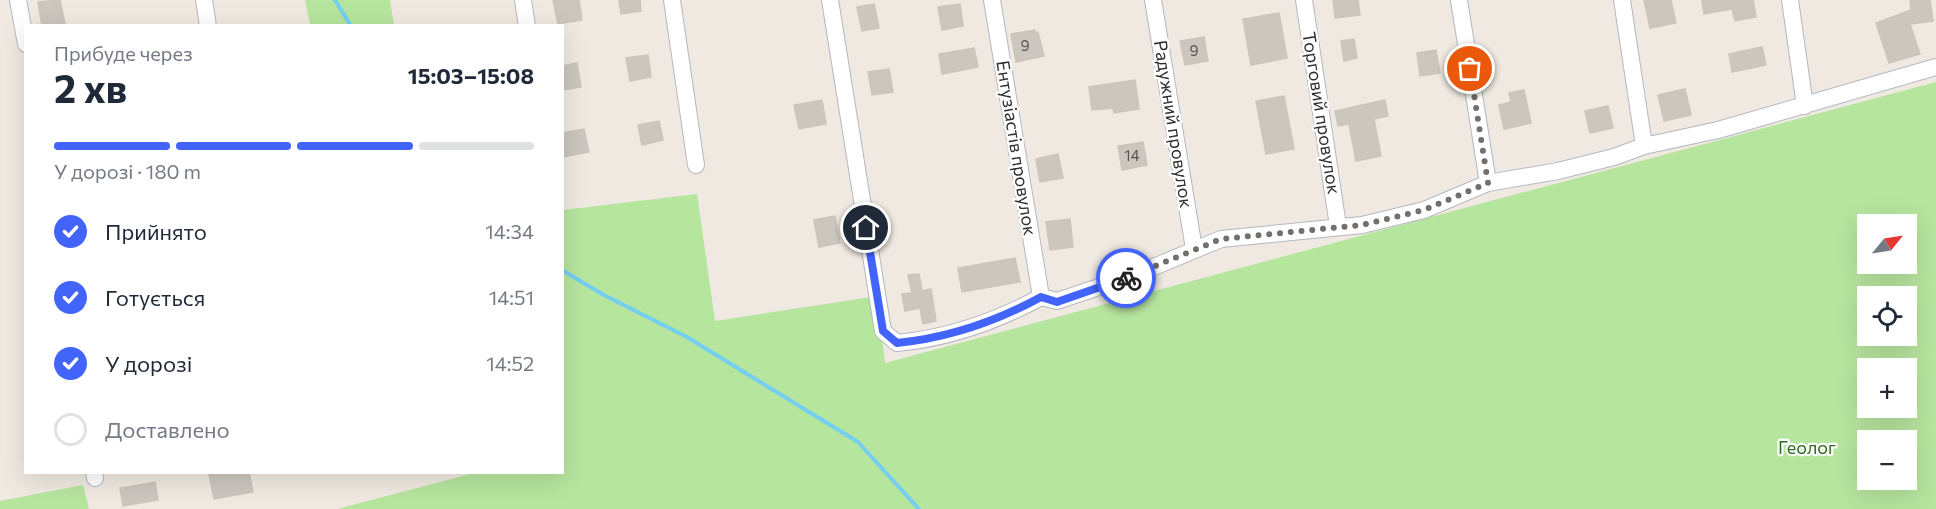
<!DOCTYPE html>
<html lang="uk">
<head>
<meta charset="utf-8">
<style>
	:root { --surface:#fff; --page:#f6f6f7; --text:#1f2937; --muted:#747a83; --line:#e0e1e3; --accent:#4264fb }
	body { margin:0; font-family:Commissioner,sans-serif; background:var(--page); color:var(--text); height:100vh; display:flex; flex-direction:column; font-size:22px; white-space:nowrap }
	* { box-sizing:border-box; margin:0 }
	p { font-size:20px; color:var(--muted) }
	.icon { flex:none; width:33px; height:33px; fill:none; stroke:currentColor; stroke-width:2; stroke-linecap:round; stroke-linejoin:round }
	.map { position:relative; flex:1; overflow:hidden }
	.panel { position:absolute; left:24px; top:24px; width:540px; height:450px; display:flex; flex-direction:column; background:var(--surface); border-radius:0px; box-shadow:0 6px 24px #0002 }
	.panel>* { flex:none }
	.needle { width:39px; rotate:60deg }
	.fabs { position:absolute; left:1857px; top:214px; display:grid; gap:12px }
	.fabs a { display:grid; place-items:center; width:60px; height:60px; border-radius:0px; background:var(--surface); box-shadow:0 6px 24px #0002; font-size:30px }
	.pin { position:absolute; display:grid; place-items:center; width:51px; height:51px; color:#fff; margin:-26px; border:3px solid #fff; border-radius:50%; box-shadow:0 2px 6px #0007 }
	.courier { position:absolute; display:grid; place-items:center; width:60px; height:60px; margin:-30px; border:4px solid #4264fb; border-radius:50%; background:#fff; color:#222; box-shadow:0 2px 8px #0007 }
	.overview em { font-style:normal; font-weight:700 }
	.overview div { display:flex; flex-direction:column-reverse }
	.overview { display:flex; align-items:center; justify-content:space-between; height:102px; padding:0 30px }
	h1 { font-size:39px; font-weight:700; line-height:45px }
	.bar { display:grid; grid-template-columns:repeat(4,1fr); gap:9px 6px; align-content:center; height:72px; padding:0 30px }
	.bar i { height:8px; border-radius:4px; background:var(--line) }
	.bar .on { background:var(--accent) }
	.bar p { grid-column:span 4 }
	ol { padding:0 30px; list-style:none }
	li { display:flex; align-items:center; gap:18px; height:66px }
	li p { margin-inline-start:auto }
	li .icon { padding:6px; border-radius:50%; background:var(--accent); color:#fff; stroke-width:4 }
	li:last-child { color:var(--muted) }
	li i { width:33px; height:33px; border:3px solid var(--line); border-radius:50% }
	.map>svg:first-child { display:block }
</style>
</head>
<body>
<div class="map">
<svg width="1936" height="509" viewBox="0 0 1936 509">
	<rect width="100%" height="100%" fill="#efe9e1"/>
	<path fill="#b6e59e" fill-rule="evenodd" d="M 305,0 L 390,0 L 394,25 L 310,25 Z
		M 1936,82 L 1936,509 L 337,509 L 474,473 L 562,472 L 563,210 L 697,194 L 715,321 L 877,296 L 885,363 ZM 1868,225 L 1906,225 L 1906,264 L 1868,264 ZM 1868,297 L 1906,297 L 1906,336 L 1868,336 ZM 1868,369 L 1906,369 L 1906,408 L 1868,408 ZM 1868,441 L 1906,441 L 1906,480 L 1868,480 Z
		M 83,485 L 89,509 L 0,509 L 0,501 Z"/>
	<g fill="none" stroke-linecap="round" stroke-linejoin="round">
		<path stroke="#75cff0" stroke-width="4" d="M 335,0 L 351,26
			M 562,270 L 602,294 L 687,337 L 858,442 L 919,509"/>
	</g>
	<path fill="#cbc7bf" stroke="#cbc5ba" stroke-width="1.5" d="M 60,0 L 65,24 L 42,26 L 38,2 Z
		M 553,0 L 579,0 L 582,20 L 558,24 Z
		M 619,0 L 640,0 L 641,11 L 621,14 Z
		M 1333,0 L 1358,0 L 1360,15 L 1335,18 Z
		M 1644,0 L 1671,0 L 1676,23 L 1650,28 Z
		M 1702,0 L 1753,0 L 1756,17 L 1735,21 L 1732,9 L 1704,14 Z
		M 1910,0 L 1930,0 L 1933,21 L 1910,24 L 1920,54 L 1889,63 L 1876,23 L 1911,10 Z
		M 874,4 L 879,28 L 862,31 L 857,7 Z
		M 960,4 L 963,26 L 942,30 L 938,7 Z
		M 1279,13 L 1287,58 L 1251,65 L 1243,19 Z
		M 1035,30 L 1035,33 L 1038,32 L 1044,56 L 1016,62 L 1011,34 Z
		M 1204,37 L 1208,61 L 1185,65 L 1180,41 Z
		M 1354,39 L 1357,58 L 1344,61 L 1341,41 Z
		M 1762,47 L 1766,65 L 1732,72 L 1729,54 Z
		M 974,48 L 978,67 L 942,74 L 939,54 Z
		M 1436,50 L 1440,73 L 1420,76 L 1417,53 Z
		M 648,55 L 651,77 L 630,81 L 626,58 Z
		M 577,63 L 581,87 L 562,90 L 562,66 Z
		M 889,69 L 893,92 L 872,95 L 868,72 Z
		M 1135,80 L 1139,109 L 1114,113 L 1113,108 L 1092,110 L 1089,87 Z
		M 1685,89 L 1691,115 L 1664,121 L 1658,95 Z
		M 1524,90 L 1531,123 L 1504,129 L 1499,105 L 1511,102 L 1509,93 Z
		M 1284,96 L 1294,149 L 1266,154 L 1256,101 Z
		M 822,100 L 826,124 L 799,129 L 794,105 Z
		M 1385,100 L 1388,116 L 1374,119 L 1381,156 L 1356,161 L 1349,124 L 1338,126 L 1335,111 Z
		M 1608,106 L 1613,128 L 1590,133 L 1585,111 Z
		M 659,121 L 663,140 L 642,145 L 638,125 Z
		M 584,129 L 589,152 L 562,157 L 562,133 Z
		M 1143,142 L 1147,165 L 1122,170 L 1118,146 Z
		M 1058,154 L 1063,178 L 1040,182 L 1036,159 Z
		M 835,216 L 840,243 L 819,247 L 814,220 Z
		M 1070,219 L 1073,247 L 1050,250 L 1046,222 Z
		M 1015,258 L 1020,282 L 962,292 L 958,268 Z
		M 919,274 L 922,291 L 931,289 L 936,321 L 923,324 L 920,308 L 905,311 L 902,294 L 912,293 L 908,275 Z
		M 249,472 L 253,492 L 214,499 L 209,474 Z
		M 155,482 L 158,500 L 123,506 L 120,488 Z"/>
	<g fill="none" stroke-linecap="round" stroke-linejoin="round">
		<defs>
			<path id="minor" d="M 18,0 L 26,44
				M 204,0 L 208,26
				M 523,0 L 527,26
				M 672,0 L 696,165
				M 830,0 L 883,331 L 897,343 C 948,338 997,321 1041,297 L 1057,301 L 1132,276 L 1221,239 L 1362,225 L 1424,210 L 1488,183 L 1558,171 L 1614,157 L 1644,146 L 1718,130 L 1936,67
				M 992,0 L 1041,297
				M 1153,0 L 1194,249
				M 1304,0 L 1338,226
				M 1459,0 L 1488,183
				M 1622,0 L 1644,146
				M 1790,0 L 1805,106
				M 94,472 L 95,478"/>
		</defs>
		<use href="#minor" stroke="#b4b7c1" stroke-width="18"/>
		<use href="#minor" stroke="#fff" stroke-width="16"/>
	</g>
	<g fill="none" stroke-linecap="round" stroke-linejoin="round">
		<path stroke="#726f6d" stroke-width="6" stroke-dasharray="0 10.8" d="M 1126,278 L 1221,239 L 1362,225 L 1424,210 L 1488,183 L 1470,69"/>
		<path stroke="#4264fb" stroke-width="8" d="M 866,228 L 883,331 L 897,343 C 948,338 997,321 1041,297 L 1057,302 L 1126,278"/>
	</g>
	<g text-anchor="middle" stroke-width="4.5" stroke-linejoin="round" paint-order="stroke">
		<g font-size="15" fill="#555452">
			<text x="1025" y="51">9</text>
			<text x="1194" y="56">9</text>
			<text x="1132" y="161">14</text>
		</g>
		<g font-size="18" fill="#2e2e2e" stroke="#fff">
			<text transform="translate(1321 113) rotate(81)" y="6">Торговий провулок</text>
			<text transform="translate(1173 124) rotate(81)" y="6">Радужний провулок</text>
			<text transform="translate(1016 148) rotate(81)" y="6">Ентузіастів провулок</text>
		</g>
		<g font-size="18" fill="#2c6e1b" stroke="#fff">
			<text x="1807" y="454">Геолог</text>
		</g>
	</g>
</svg>
<div class="fabs">
<a><svg class="needle" viewBox="-14 -14 28 28"><path d="M0-13l5 13h-10z" fill="#e53935"/><path d="M0 13l5-13h-10z" fill="#747a83"/></svg></a>
<a><svg class="icon" aria-label="locate" viewBox="0 0 24 24"><circle cx="12" cy="12" r="6"/><path d="M12 2v4M12 18v4M2 12h4M18 12h4"/></svg></a>
<a>+</a>
<a>−</a>
</div>
<div class="pin" style="left:1470px;top:69px;background:#ea580c"><svg class="icon" aria-label="bag" viewBox="0 0 24 24"><path d="M5 8h14l-1 12H6zM9 8a3 3 0 0 1 6 0"/></svg></div>
<div class="pin" style="left:866px;top:228px;background:#1f2937"><svg class="icon" aria-label="home" viewBox="0 0 24 24"><path d="M3 11l9-7 9 7M6 9v11h12V9"/></svg></div>
<div class="courier" style="left:1126px;top:278px"><svg class="icon" aria-label="bike" viewBox="0 0 24 24"><circle cx="6" cy="16" r="4"/><circle cx="18" cy="16" r="4"/><path d="M6 16l4-8h5l3 8M10 8l3 8H6M13 5h3"/></svg></div>
<section class="panel">
<div class="overview"><div><h1>2 хв</h1><p>Прибуде через</p></div><em>15:03–15:08</em></div>
<div class="bar"><i class="on"></i><i class="on"></i><i class="on"></i><i></i><p>У дорозі · 180 m</p></div>
<ol>
<li><svg class="icon" aria-label="check" viewBox="0 0 24 24"><path d="M5 12l5 5 9-10"/></svg>Прийнято<p>14:34</p></li>
<li><svg class="icon" aria-label="check" viewBox="0 0 24 24"><path d="M5 12l5 5 9-10"/></svg>Готується<p>14:51</p></li>
<li><svg class="icon" aria-label="check" viewBox="0 0 24 24"><path d="M5 12l5 5 9-10"/></svg>У дорозі<p>14:52</p></li>
<li><i></i>Доставлено</li>
</ol>
</section>
</div>
</body>
</html>
